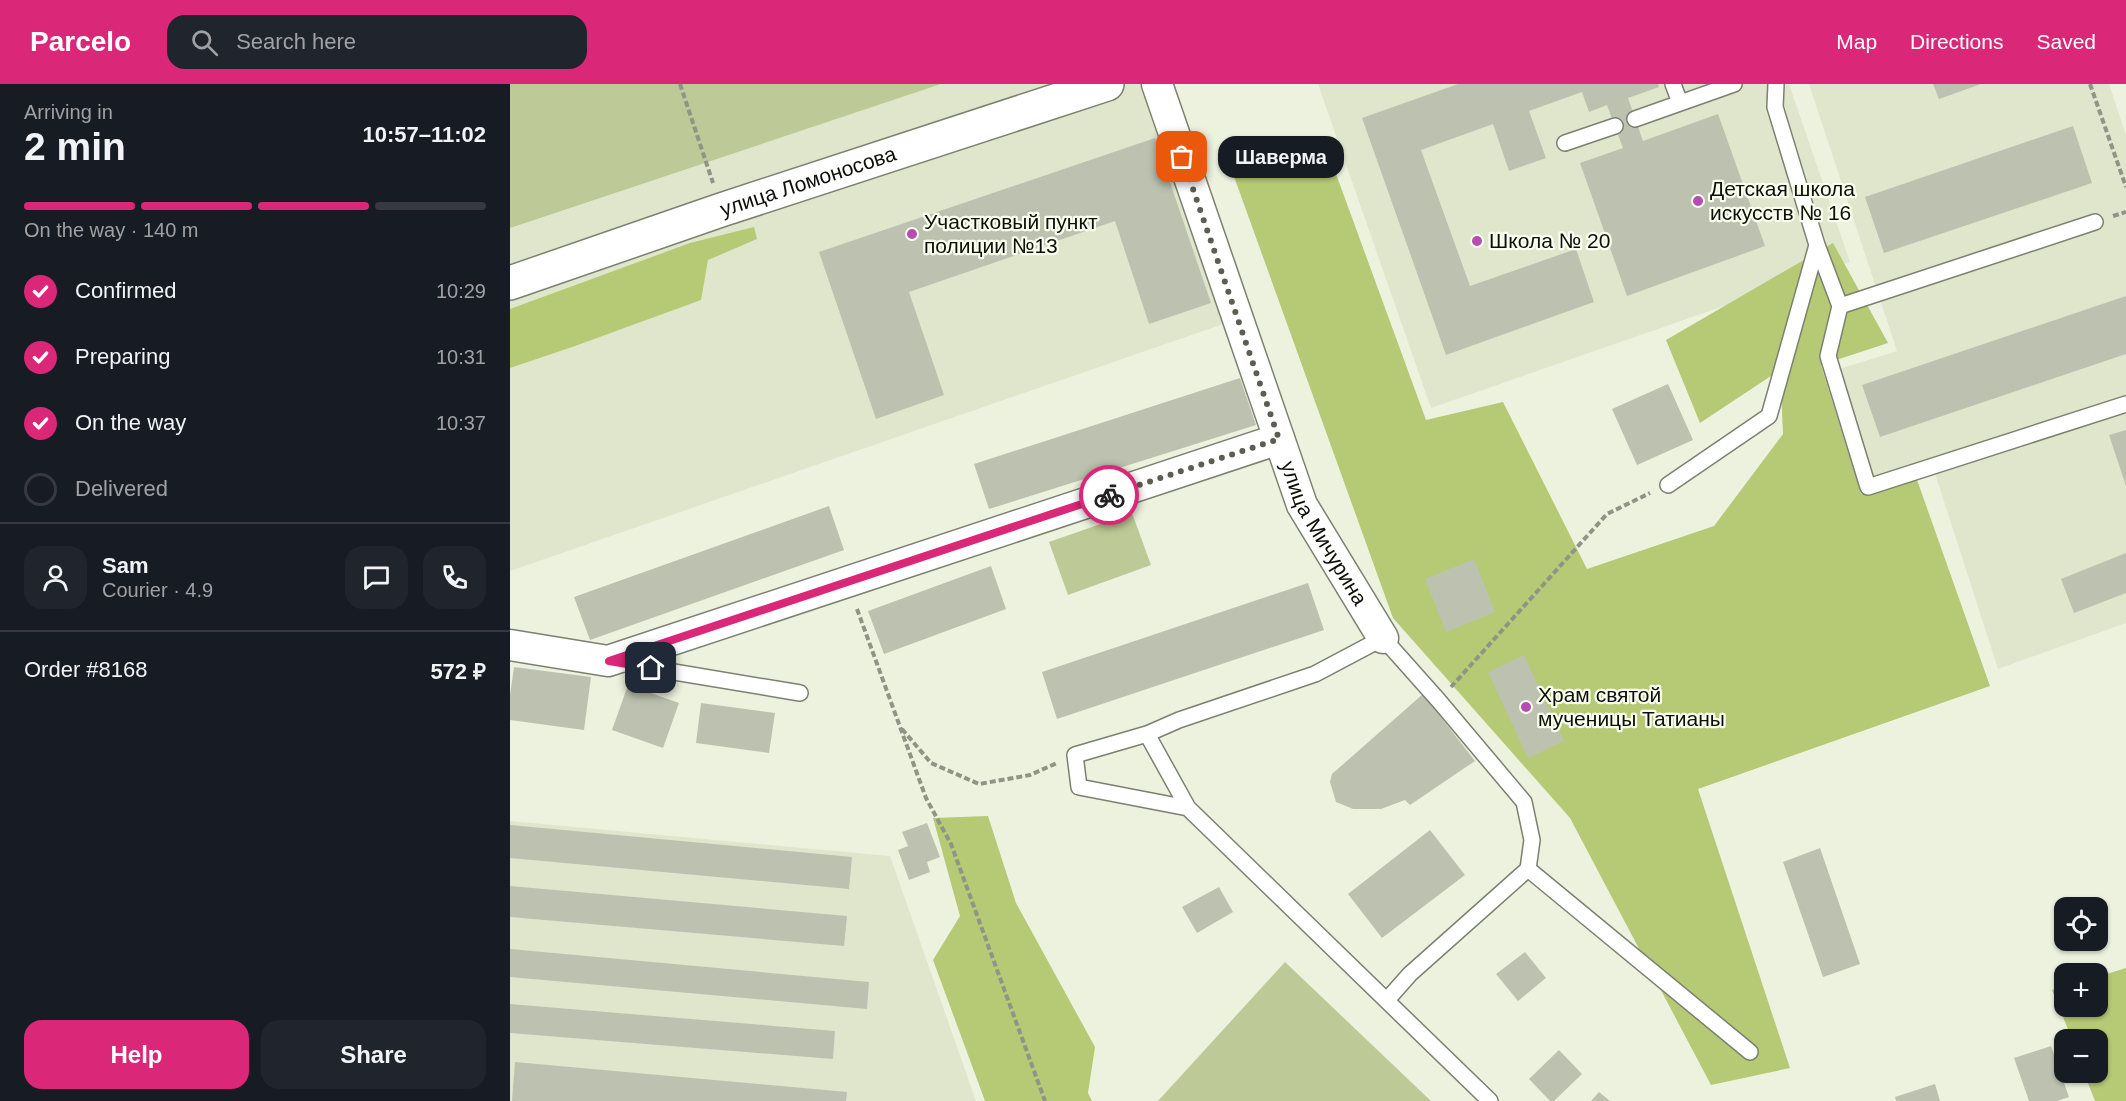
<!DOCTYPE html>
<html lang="en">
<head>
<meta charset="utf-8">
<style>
	:root { --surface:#171b24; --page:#20242c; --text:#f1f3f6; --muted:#9ea1a6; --line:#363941; --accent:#db2777 }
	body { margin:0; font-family:Arial,sans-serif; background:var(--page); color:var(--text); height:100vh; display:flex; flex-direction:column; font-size:22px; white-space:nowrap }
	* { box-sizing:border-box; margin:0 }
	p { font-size:20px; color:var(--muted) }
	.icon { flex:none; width:33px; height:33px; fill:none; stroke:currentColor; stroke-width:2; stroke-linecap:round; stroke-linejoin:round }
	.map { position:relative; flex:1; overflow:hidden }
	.panel { display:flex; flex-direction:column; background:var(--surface); width:510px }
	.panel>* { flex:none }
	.buttons { position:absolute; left:1544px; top:813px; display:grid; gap:12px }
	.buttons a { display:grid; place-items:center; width:54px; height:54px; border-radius:12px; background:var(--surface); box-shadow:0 2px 4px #0004; font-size:30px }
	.pin { position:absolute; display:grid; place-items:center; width:51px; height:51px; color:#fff; margin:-26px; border-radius:12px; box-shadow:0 3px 9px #0006 }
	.courier { position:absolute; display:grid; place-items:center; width:60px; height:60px; margin:-30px; border:4px solid #db2777; border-radius:50%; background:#fff; color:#222; box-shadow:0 2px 8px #0007 }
	.bubble { position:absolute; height:42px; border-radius:18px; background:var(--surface); box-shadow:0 2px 4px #0004; font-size:20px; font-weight:700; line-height:42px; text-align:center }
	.overview em { font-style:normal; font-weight:700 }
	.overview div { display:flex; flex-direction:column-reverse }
	.overview { display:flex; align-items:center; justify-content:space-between; height:102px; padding:0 24px }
	h1 { font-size:39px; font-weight:700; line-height:45px }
	.bar { display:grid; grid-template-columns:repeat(4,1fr); gap:9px 6px; align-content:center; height:72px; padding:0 24px }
	.bar i { height:8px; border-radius:4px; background:var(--line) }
	.bar .active { background:var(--accent) }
	.bar p { grid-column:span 4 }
	.line { display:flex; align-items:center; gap:15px; padding:0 24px; border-top:2px solid var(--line) }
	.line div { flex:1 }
	.round { display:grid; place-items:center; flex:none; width:63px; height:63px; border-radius:18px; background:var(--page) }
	ol { padding:0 24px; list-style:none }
	li { display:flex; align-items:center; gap:18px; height:66px }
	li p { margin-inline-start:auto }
	li .icon { padding:6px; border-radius:50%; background:var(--accent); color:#fff; stroke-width:4 }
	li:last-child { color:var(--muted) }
	li i { width:33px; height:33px; border:3px solid var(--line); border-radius:50% }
	.action { display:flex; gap:12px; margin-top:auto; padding:12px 24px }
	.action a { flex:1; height:69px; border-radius:18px; background:var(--accent); color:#fff; font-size:24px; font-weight:700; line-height:69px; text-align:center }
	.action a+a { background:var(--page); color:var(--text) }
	header { display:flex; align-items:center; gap:36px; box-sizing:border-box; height:84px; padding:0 30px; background:var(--accent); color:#fff }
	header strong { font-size:28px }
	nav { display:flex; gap:33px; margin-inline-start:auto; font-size:21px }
	.search { width:420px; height:54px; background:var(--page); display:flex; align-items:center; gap:15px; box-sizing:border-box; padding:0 21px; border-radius:18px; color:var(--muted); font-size:22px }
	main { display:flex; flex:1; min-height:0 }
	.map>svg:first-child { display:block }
</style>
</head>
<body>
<header>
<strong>Parcelo</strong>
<div class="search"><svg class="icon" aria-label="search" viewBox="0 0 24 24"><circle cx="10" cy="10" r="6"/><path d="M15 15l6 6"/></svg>Search here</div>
<nav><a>Map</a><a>Directions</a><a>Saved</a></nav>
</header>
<main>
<section class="panel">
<div class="overview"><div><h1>2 min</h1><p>Arriving in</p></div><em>10:57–11:02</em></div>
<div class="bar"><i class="active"></i><i class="active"></i><i class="active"></i><i></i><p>On the way · 140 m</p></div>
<ol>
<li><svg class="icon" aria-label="check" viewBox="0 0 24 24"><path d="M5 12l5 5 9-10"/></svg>Confirmed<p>10:29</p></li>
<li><svg class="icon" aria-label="check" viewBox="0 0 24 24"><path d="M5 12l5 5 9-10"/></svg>Preparing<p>10:31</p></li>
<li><svg class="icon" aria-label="check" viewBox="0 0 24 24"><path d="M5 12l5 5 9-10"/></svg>On the way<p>10:37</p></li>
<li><i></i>Delivered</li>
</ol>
<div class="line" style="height:108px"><a class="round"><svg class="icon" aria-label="person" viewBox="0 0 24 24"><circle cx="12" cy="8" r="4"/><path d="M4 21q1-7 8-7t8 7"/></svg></a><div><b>Sam</b><p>Courier · 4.9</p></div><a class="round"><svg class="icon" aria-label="chat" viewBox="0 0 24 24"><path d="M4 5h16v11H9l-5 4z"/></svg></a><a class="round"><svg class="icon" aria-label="phone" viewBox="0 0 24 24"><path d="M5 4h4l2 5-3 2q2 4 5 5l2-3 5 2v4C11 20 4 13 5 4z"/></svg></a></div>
<div class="line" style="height:78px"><div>Order #8168</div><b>572 ₽</b></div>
<div class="action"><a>Help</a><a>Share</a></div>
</section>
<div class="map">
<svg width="1616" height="1017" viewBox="0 0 1616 1017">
	<rect width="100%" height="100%" fill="#edf2df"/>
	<path fill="#dfe6cc" d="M 0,0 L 632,0 L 722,237 L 0,487 Z
		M 808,0 L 1279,0 L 1340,178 L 921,324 Z
		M 1299,0 L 1599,0 L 1616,51 L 1616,539 L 1488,585 L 1421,377 L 1355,399 L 1320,288 L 1387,267 Z
		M 0,737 L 380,772 L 466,1017 L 0,1017 Z"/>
	<path fill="#bdc996" d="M 0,0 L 431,0 L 0,144 Z
		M 622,429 L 641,481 L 558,511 L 539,458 Z
		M 775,878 L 921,1017 L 648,1017 Z"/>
	<path fill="#b6c975" d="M 818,68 L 916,336 L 993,318 L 1077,485 L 1204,442 L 1273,350 L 1270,286 L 1190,339 L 1156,256 L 1323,159 L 1378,259 L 1311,281 L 1351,410 L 1406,393 L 1480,602 L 1188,705 L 1280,984 L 1201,1001 L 1060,734 L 883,534 L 722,87 Z
		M 244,143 L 247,155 L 198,176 L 191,216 L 65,262 L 0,284 L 0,225 L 180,159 Z
		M 478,732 L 506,819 L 585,963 L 578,1009 L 582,1017 L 475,1017 L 423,876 L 450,832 L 423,734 Z
		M 1616,884 L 1616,1017 L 1585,1017 L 1574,989 L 1587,988 L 1587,956 L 1562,955 L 1542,906 L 1554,902 L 1554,922 L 1587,922 L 1587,893 Z"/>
	<path fill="#bdc2b0" d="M 948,0 L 1148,0 L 1149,3 L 1118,14 L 1133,57 L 1208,30 L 1255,162 L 1117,212 L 1070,79 L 1113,64 L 1097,21 L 1079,28 L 1072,8 L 1019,27 L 1036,74 L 999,87 L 983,40 L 911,66 L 960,202 L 1066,165 L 1084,218 L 936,271 L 852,34 Z
		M 1423,0 L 1471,0 L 1429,15 Z
		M 1563,42 L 1582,99 L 1374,169 L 1355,113 Z
		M 645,54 L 701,219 L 639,240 L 605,137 L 399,208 L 434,311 L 366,335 L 309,168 Z
		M 1616,212 L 1616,270 L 1370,353 L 1352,301 Z
		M 730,294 L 746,341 L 479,425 L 464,380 Z
		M 1158,300 L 1183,356 L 1127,381 L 1102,325 Z
		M 1616,346 L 1616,402 L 1599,351 Z
		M 319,422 L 334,466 L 80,556 L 64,513 Z
		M 1616,469 L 1616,509 L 1564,529 L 1551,495 Z
		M 964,475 L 985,528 L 936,548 L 915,495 Z
		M 481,482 L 496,525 L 374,570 L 358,527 Z
		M 798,499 L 814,546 L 547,635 L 532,588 Z
		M 1014,571 L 1054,657 L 1018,674 L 978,588 Z
		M 4,583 L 81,593 L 74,646 L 0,636 L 0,611 Z
		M 118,601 L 169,619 L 153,664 L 102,646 Z
		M 913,610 L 965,677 L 900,721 L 895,716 L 871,725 L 843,725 L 826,718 L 820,698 L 822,690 Z
		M 191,619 L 265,629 L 259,669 L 186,659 Z
		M 417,739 L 430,773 L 417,778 L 420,788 L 399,796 L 388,766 L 398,762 L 392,748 Z
		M 0,741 L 342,773 L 339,805 L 0,774 Z
		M 920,746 L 955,791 L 872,854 L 838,810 Z
		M 1310,764 L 1350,880 L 1313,893 L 1273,778 Z
		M 0,802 L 337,832 L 334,862 L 0,833 Z
		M 709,803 L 723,828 L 687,849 L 672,823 Z
		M 0,865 L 359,898 L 357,925 L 0,893 Z
		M 1015,868 L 1036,894 L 1008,917 L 986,890 Z
		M 0,920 L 325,947 L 323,975 L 0,949 Z
		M 1541,962 L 1559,1013 L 1547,1017 L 1519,1017 L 1504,974 Z
		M 1049,966 L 1072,990 L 1044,1017 L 1040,1017 L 1019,995 Z
		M 5,978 L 337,1008 L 336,1017 L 2,1017 Z
		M 1425,1000 L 1430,1017 L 1386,1017 L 1385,1013 Z
		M 1089,1008 L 1100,1017 L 1081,1017 Z"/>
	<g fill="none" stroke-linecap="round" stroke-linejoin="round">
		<defs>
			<path id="lane" d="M 1163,0 L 1170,19
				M 1125,35 L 1224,0
				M 1055,59 L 1105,42
				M 1307,161 L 1330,222 L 1318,272 L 1358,403 L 1616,320
				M 1330,222 L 1585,138
				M 1158,401 L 1259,332 L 1307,161 L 1265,23 L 1266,0
				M 110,579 L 290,609
				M 637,650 L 678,724 L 980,1017
				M 678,724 L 569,703 L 565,671 L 637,650 L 669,636 L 805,590 L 873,554 L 929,617 L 1014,718 L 1022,756 L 1018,785 L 1240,968
				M 877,916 L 900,890 L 1018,785"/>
			<g id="street">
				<path id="s1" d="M 647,0 L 792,421 L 873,554"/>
				<path d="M 0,561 L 98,577 L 769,355"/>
			</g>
			<g id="secondary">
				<path id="s2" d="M 0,199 L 211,126 L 597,0"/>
			</g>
		</defs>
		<use href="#lane" stroke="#7b806f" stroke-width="18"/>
		<use href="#street" stroke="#7b806f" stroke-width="33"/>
		<use href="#secondary" stroke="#7b806f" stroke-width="36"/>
		<path stroke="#909486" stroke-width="4" stroke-dasharray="6 3" stroke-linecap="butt" d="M 170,0 L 203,99
			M 1580,0 L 1616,103
			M 1603,132 L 1616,128
			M 347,525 L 416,714 L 441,760 L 535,1017
			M 941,603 L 1097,430 L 1140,409
			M 392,645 L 421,679 L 469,700 L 520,691 L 547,679"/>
		<use href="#lane" stroke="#fff" stroke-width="15"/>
		<use href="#street" stroke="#fff" stroke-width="30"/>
		<use href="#secondary" stroke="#fff" stroke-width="33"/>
	</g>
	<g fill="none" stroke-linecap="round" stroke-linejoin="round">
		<path stroke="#5b5e53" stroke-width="6" stroke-dasharray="0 10.8" d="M 599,411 L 769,355 L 672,73"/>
		<path stroke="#db2777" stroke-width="8" d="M 141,584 L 99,577 L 599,411"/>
	</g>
	<g fill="#b64eb1" stroke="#faffef" stroke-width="2">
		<circle cx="1188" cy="117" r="6"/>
		<circle cx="402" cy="150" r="6"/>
		<circle cx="967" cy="157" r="6"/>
		<circle cx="1016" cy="623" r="6"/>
	</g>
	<g text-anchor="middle" stroke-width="4.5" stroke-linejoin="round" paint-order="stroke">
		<g font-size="21" fill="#0d0f08" stroke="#faffef">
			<text dy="7" stroke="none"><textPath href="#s2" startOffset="315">улица Ломоносова</textPath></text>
			<text dy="7" stroke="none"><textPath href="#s1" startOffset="480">улица Мичурина</textPath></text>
		</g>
		<g font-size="21" fill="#0d0f08" stroke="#faffef" text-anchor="start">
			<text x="1200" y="112">Детская школа<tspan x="1200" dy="24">искусств № 16</tspan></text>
			<text x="414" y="145">Участковый пункт<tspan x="414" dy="24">полиции №13</tspan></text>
			<text x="979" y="164">Школа № 20</text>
			<text x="1028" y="618">Храм святой<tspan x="1028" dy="24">мученицы Татианы</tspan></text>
		</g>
	</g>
</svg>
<div class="buttons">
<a><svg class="icon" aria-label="locate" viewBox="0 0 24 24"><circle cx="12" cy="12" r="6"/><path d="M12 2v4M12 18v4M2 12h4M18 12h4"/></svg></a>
<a>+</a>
<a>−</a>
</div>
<div class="pin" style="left:672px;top:73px;background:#ea580c"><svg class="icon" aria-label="bag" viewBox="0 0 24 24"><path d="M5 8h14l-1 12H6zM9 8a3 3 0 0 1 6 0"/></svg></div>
<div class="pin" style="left:141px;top:584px;background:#1f2937"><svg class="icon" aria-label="home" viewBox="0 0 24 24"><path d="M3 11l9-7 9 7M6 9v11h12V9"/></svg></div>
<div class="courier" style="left:599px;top:411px"><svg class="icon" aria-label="bike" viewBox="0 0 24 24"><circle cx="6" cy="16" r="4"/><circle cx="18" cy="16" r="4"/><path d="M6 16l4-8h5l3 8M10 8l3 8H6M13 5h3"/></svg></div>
<div class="bubble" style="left:708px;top:52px;width:126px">Шаверма</div>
</div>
</main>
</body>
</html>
